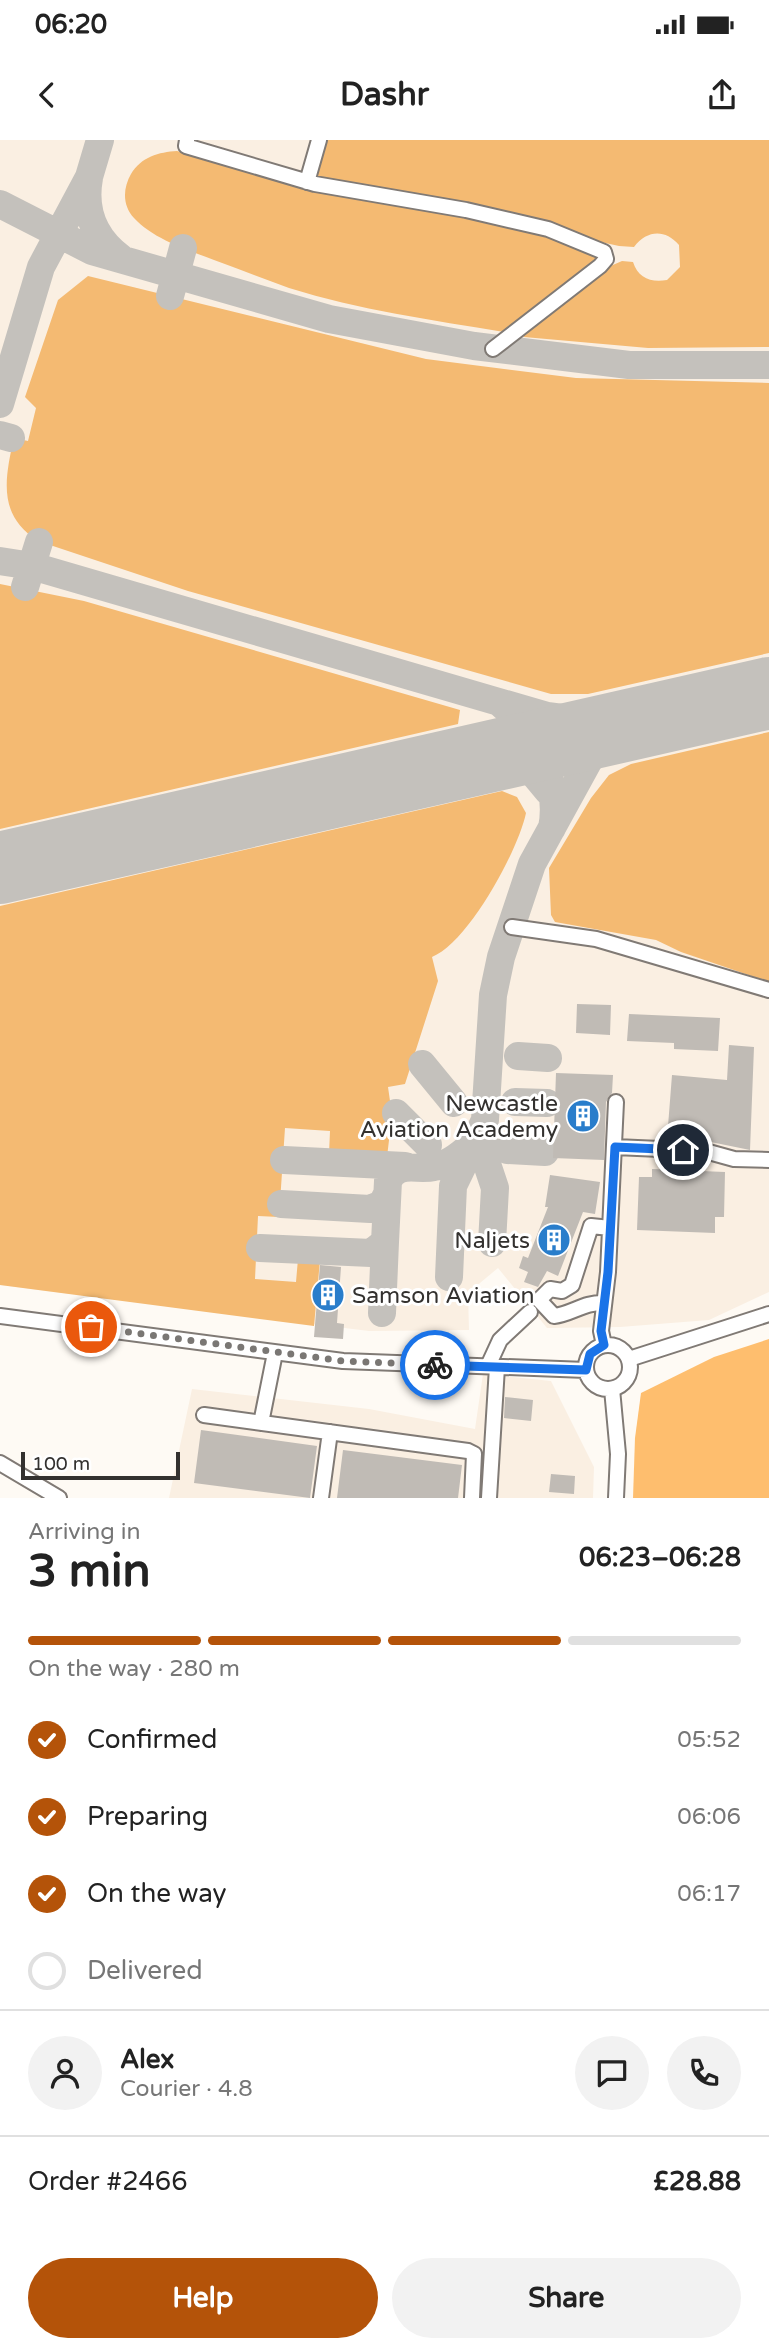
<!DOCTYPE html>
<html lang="en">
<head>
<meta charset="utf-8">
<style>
	:root { --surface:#fff; --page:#f2f2f2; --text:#222; --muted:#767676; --line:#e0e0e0; --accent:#b45309 }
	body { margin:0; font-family:"Varela Round",sans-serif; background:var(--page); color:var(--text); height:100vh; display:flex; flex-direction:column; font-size:26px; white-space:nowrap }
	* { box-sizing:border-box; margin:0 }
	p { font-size:23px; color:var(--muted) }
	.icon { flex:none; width:38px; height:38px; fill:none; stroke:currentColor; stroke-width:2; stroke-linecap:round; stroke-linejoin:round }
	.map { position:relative; height:1358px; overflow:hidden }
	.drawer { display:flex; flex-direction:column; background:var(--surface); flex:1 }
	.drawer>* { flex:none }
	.scale { position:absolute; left:21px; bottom:18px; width:159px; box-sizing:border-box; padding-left:7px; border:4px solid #33312f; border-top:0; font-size:19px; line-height:24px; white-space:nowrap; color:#33312f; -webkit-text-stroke:5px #fff; paint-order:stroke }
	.pin { position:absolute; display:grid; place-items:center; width:60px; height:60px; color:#fff; margin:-30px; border:4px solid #fff; border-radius:50%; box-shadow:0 2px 7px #0007 }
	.courier { position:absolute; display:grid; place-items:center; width:70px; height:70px; margin:-35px; border:5px solid #1a73e8; border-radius:50%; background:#fff; color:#222; box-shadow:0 2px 9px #0007 }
	.summary em { font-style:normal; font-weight:700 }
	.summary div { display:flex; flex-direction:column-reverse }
	.summary { display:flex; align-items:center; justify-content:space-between; height:119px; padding:0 28px }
	h1 { font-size:46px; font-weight:700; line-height:52px }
	.bar { display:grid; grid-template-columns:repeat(4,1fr); gap:10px 7px; align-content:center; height:84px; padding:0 28px }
	.bar i { height:9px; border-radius:5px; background:var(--line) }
	.bar .active { background:var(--accent) }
	.bar p { grid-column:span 4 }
	.line { display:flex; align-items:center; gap:18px; padding:0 28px; border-top:2px solid var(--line) }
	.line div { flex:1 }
	.round { display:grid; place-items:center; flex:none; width:74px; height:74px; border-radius:37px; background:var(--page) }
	ol { padding:0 28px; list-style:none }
	li { display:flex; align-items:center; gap:21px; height:77px }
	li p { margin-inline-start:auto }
	li .icon { padding:7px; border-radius:50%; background:var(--accent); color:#fff; stroke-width:4 }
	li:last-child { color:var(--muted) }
	li i { width:38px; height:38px; border:4px solid var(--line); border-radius:50% }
	.cta { display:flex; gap:14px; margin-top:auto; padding:14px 28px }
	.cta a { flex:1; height:80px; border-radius:42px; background:var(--accent); color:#fff; font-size:28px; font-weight:700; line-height:80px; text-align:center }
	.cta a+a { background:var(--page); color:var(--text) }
	.status { display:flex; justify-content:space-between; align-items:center; height:49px; padding:0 35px; background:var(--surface); direction:ltr }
	.status svg { height:19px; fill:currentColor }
	header { display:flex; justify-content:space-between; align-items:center; height:91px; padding:0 28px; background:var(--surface); font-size:32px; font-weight:700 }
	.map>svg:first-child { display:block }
</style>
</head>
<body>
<div class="status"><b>06:20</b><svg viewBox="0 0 49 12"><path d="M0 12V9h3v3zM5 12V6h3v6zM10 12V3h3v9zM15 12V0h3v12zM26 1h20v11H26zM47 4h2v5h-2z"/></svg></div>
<header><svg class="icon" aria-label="back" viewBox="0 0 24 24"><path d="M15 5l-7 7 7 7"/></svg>Dashr<svg class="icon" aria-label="share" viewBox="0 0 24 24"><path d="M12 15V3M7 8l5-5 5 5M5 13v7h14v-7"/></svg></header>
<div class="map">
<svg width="769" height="1358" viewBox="0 0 769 1358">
	<rect width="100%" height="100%" fill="#fefaf4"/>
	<path fill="#faefe2" d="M 0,0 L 769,0 L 769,1152 L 709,1180 L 620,1187 L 547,1188 L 498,1128 L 468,1153 L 469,1190 L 369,1191 L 0,1145 Z
		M 483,1234 L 551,1241 L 594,1327 L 593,1358 L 169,1358 L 192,1249 L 369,1269 L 475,1289 Z"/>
	<path fill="#f4ba72" d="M 327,0 L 769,0 L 769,207 L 648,208 L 524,197 L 523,192 L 606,128 L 622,121 L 633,122 C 638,138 651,143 667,140 L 680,127 L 679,105 C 665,89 647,90 634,107 L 619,106 L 316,39 Z
		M 177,11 L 302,47 L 467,73 L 548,92 L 598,115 L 595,124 L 504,192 C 432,180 359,170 289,148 C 264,139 239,129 214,120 C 188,110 153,99 134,78 C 122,65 123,48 131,34 C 141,17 159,12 177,11 Z
		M 88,136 L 426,219 L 576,238 L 769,243 L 769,513 L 588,554 L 551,554 L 188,451 L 38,401 C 0,376 3,345 14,298 L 28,301 L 36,268 L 25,257 L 58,160 Z
		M 0,444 L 84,461 L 460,570 L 458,584 L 0,689 Z
		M 769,592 L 769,842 L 681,812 L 656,800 L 555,782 L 551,775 L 549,728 L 591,658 L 609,635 L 631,624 Z
		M 502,651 L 517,657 L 526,673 C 518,711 468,803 432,817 L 438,841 L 405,944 L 388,947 L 392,975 L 387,1017 L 329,1014 L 330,991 L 285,988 L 279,1077 L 258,1076 L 255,1139 L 296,1142 L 298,1119 L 320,1120 L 314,1186 L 0,1145 L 0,766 Z"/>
	<path fill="#febe6e" d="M 769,1199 L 769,1358 L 633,1358 L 635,1298 L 641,1253 L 714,1217 Z"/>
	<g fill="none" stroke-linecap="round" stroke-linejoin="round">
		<path stroke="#c4c1bc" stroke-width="28" d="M 89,38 C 83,71 94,98 121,118
			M 0,64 L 92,111 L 329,179 L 474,206 L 629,225 L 769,225
			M 170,156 L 183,108
			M 0,264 L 41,127 L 89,37 L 100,0
			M 0,295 L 11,298
			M 0,421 L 32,426 L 547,576 L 609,584 L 647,581
			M 25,447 L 39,402
			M 500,563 C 534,591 561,643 552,688
			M 488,617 L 528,627 L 548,651
			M 518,916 L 548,918
			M 422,924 L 454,963
			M 515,962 L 547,963
			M 396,973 L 428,1005
			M 484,985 L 484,1015 L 495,1048 L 492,1103
			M 507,1010 L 545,1012
			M 284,1020 L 405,1026
			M 281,1064 L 370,1069 L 382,1064 L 387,1054
			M 260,1108 L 371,1113 L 385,1102 L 388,1041 C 398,1020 416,1031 434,1027 C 448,1025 459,1016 469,1007
			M 449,1137 L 453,1046 L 485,980 L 493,855 L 501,817 L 532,724 L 588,622 L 610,589
			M 382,1173 L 385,1102"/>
		<path stroke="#c4c1bc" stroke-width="72" d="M 0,728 L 769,553"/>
	</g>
	<path fill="#c0bbb5" d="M 577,864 L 611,865 L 610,895 L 576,893 Z
		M 629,874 L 720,878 L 718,911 L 674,909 L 674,903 L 627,901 Z
		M 729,905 L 754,907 L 750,1010 L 706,1001 L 667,999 L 672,935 L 727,940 Z
		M 556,933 L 613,935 L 612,953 L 606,962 L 604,1020 L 553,1018 Z
		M 652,1029 L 725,1032 L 724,1077 L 715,1077 L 715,1093 L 637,1090 L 639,1037 L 652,1037 Z
		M 550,1035 L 600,1042 L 595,1074 L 583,1072 L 558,1136 L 547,1131 L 538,1147 L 524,1142 L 528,1132 L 519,1128 L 523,1116 L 528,1118 L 548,1067 L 545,1067 Z
		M 320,1125 L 341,1127 L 337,1183 L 344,1184 L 343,1199 L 314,1197 Z
		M 505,1257 L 533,1260 L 531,1281 L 504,1278 Z
		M 201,1290 L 317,1306 L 310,1358 L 194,1343 Z
		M 343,1310 L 462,1325 L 458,1358 L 337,1358 Z
		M 551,1334 L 575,1336 L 574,1354 L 549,1352 Z"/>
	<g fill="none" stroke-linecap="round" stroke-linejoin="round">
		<defs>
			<path id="minor" d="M 187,0 L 186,6 L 315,44 L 466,70 L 548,89 L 604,112 L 606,119 L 600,126 L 493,209
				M 307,42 L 319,0
				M 512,787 L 596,799 L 769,850
				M 615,1007 L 705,1011 L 734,1019 L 769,1020
				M 604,1163 C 584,1162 572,1174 554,1176 L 539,1160 L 550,1149 L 562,1151 L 572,1145 L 591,1086 L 610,1088
				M 0,1176 L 343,1221 L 586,1230
				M586 1227a22 22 0 1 1 44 0a22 22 0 1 1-44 0Z
				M 604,1205 L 601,1191 L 608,1132 L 616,962
				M 629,1219 L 769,1174
				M 488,1226 L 500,1200 L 530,1172
				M 612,1249 L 618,1314 L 616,1358
				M 204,1275 L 468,1311 L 474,1314 L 472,1358
				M 261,1283 L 275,1213
				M 0,1323 L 59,1358
				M 321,1358 L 330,1292
				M 489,1358 L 497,1227"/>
		</defs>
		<use href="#minor" stroke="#807a75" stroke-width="18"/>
		<use href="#minor" stroke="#fff" stroke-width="14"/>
	</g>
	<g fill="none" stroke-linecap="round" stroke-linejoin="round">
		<path stroke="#7a7774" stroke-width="7" stroke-dasharray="0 12.6" d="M 91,1187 L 343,1221 L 435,1225"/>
		<path stroke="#1a73e8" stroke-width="9" d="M 435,1225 L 586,1230 L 590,1214 L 604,1205 L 601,1191 L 608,1132 L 615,1007 L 683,1010"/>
	</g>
	<defs>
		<symbol id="building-disc" viewBox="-11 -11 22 22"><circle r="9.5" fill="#297dcb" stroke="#fff"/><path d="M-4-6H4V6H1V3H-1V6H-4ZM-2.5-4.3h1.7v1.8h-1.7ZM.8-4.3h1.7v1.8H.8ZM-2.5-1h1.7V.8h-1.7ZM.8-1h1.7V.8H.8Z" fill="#fff"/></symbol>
	</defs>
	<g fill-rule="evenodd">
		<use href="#building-disc" x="564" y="957" width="38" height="38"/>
		<use href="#building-disc" x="535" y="1081" width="38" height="38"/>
		<use href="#building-disc" x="309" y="1136" width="38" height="38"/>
	</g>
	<g text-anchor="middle" stroke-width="6" stroke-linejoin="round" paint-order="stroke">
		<g font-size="23" fill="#33312f" stroke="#fff" text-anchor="end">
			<text x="558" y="971">Newcastle<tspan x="558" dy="26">Aviation Academy</tspan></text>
			<text x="530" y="1108">Naljets</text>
			<text x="352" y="1163" text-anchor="start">Samson Aviation</text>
		</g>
	</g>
</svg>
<div class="scale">100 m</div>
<div class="pin" style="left:91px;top:1187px;background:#ea580c"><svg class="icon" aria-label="bag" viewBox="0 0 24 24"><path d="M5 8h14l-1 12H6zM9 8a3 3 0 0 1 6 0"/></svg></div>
<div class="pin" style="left:683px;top:1010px;background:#1f2937"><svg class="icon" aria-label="home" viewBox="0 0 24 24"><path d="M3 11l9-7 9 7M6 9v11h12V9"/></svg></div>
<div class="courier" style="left:435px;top:1225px"><svg class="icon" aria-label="bike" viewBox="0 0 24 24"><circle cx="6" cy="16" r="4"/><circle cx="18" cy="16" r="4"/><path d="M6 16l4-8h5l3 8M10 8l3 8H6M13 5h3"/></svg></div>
</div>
<section class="drawer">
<div class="summary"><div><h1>3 min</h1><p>Arriving in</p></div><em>06:23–06:28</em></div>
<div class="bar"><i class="active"></i><i class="active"></i><i class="active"></i><i></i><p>On the way · 280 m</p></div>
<ol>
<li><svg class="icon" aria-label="check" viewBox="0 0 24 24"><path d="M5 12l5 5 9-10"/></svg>Confirmed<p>05:52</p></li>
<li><svg class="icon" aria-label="check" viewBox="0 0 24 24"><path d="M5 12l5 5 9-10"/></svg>Preparing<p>06:06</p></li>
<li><svg class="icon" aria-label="check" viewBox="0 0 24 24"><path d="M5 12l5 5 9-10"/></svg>On the way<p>06:17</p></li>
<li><i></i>Delivered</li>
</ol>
<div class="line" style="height:126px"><a class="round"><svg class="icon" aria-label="person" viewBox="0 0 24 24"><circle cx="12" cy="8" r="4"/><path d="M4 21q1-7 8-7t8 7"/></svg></a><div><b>Alex</b><p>Courier · 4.8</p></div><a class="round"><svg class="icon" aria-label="chat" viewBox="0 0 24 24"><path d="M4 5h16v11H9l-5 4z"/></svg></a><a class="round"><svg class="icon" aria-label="phone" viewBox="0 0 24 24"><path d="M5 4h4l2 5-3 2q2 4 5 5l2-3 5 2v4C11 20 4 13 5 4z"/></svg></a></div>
<div class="line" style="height:91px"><div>Order #2466</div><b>£28.88</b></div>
<div class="cta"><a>Help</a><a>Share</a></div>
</section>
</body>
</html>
